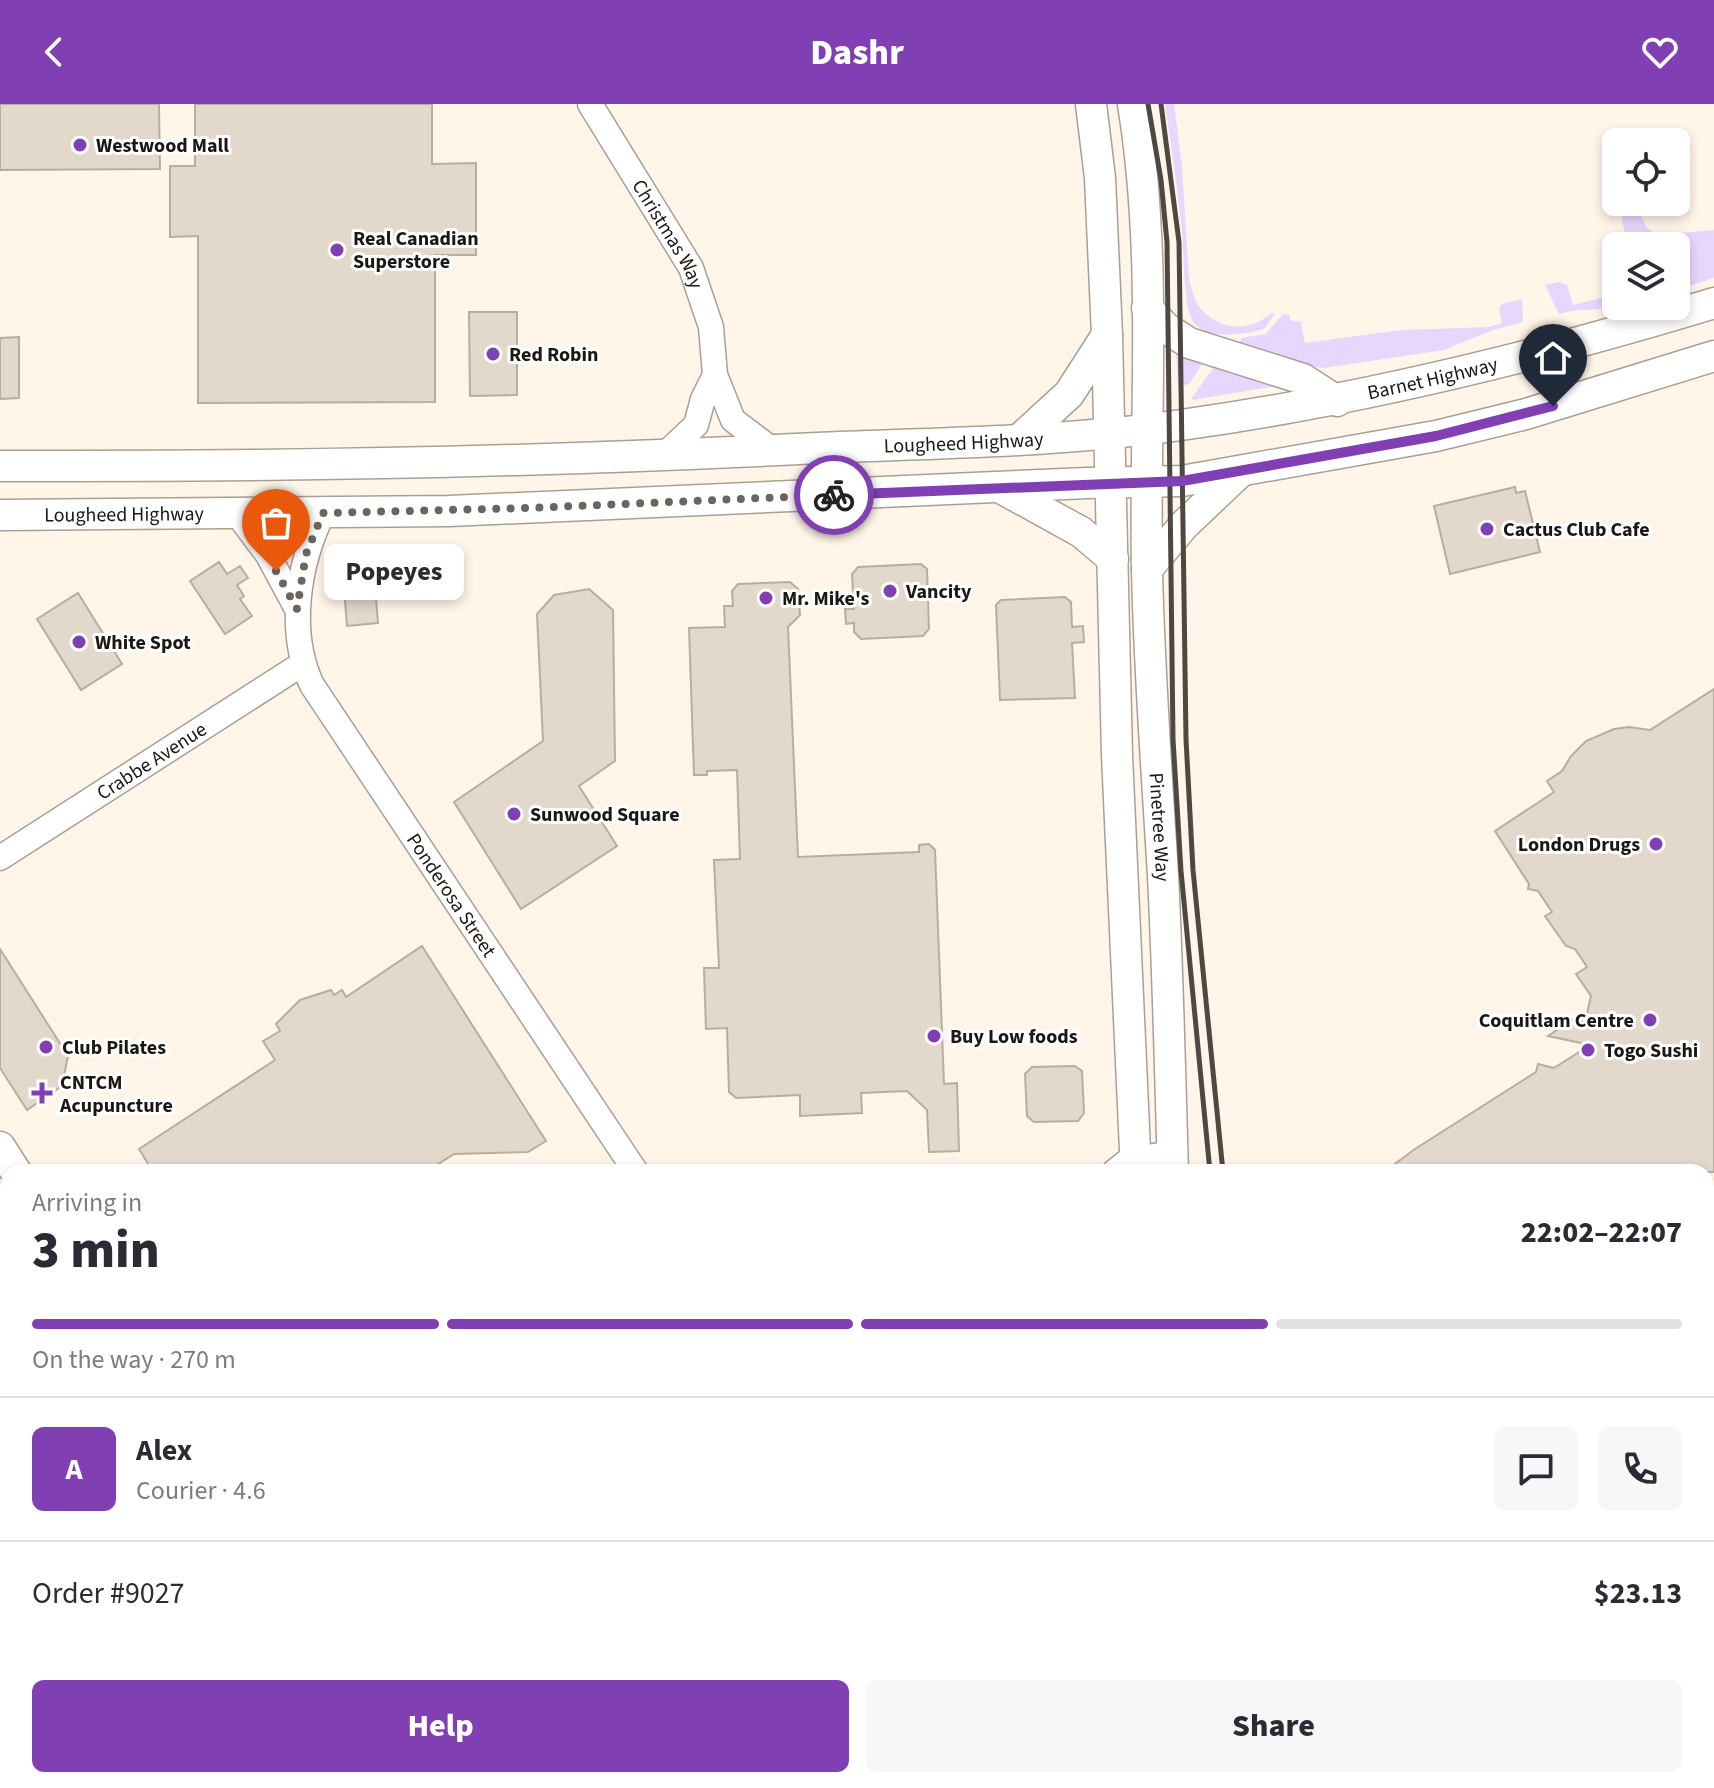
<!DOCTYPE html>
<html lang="en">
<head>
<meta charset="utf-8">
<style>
	:root { --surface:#fff; --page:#f7f7f7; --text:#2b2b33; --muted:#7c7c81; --line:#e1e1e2; --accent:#8040b4 }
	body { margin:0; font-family:"Source Sans 3",sans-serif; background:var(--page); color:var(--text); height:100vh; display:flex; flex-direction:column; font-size:30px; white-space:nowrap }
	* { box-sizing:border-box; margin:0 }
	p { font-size:26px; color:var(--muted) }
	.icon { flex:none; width:44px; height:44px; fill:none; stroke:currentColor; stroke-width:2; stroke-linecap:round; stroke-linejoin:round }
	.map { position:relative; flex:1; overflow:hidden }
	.drawer { position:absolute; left:0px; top:1060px; width:1714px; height:624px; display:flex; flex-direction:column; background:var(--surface); border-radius:24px 24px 0 0; box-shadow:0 4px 12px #0003 }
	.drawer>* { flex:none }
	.buttons { position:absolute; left:1602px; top:24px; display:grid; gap:16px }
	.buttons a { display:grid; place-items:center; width:88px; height:88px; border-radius:12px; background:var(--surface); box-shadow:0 4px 12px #0003; font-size:40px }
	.pin { position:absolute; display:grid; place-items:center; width:68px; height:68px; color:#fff; margin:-82px -34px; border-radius:50% 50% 50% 0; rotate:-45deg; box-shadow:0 0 8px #0007 }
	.pin .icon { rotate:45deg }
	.courier { position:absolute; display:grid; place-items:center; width:80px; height:80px; margin:-40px; border:6px solid #8040b4; border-radius:50%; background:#fff; color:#222; box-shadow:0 2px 10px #0007 }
	.bubble { position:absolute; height:56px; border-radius:12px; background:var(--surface); box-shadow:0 4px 12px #0003; font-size:26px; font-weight:800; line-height:56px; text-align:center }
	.head em { font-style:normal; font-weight:800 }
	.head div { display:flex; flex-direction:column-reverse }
	.head { display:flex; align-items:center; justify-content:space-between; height:136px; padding:0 32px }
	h1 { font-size:52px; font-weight:800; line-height:60px }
	.bar { display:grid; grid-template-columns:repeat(4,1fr); gap:12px 8px; align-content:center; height:96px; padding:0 32px }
	.bar i { height:10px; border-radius:6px; background:var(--line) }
	.bar .current { background:var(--accent) }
	.bar p { grid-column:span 4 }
	.line { display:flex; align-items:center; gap:20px; padding:0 32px; border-top:2px solid var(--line) }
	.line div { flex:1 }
	.round { display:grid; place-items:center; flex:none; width:84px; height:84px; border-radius:12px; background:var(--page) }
	.action { display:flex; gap:16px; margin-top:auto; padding:16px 32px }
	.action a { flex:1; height:92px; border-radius:12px; background:var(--accent); color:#fff; font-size:32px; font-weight:800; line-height:92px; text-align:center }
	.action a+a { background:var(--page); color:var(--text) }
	header { display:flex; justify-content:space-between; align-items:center; height:104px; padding:0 32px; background:var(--accent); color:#fff; font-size:36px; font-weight:800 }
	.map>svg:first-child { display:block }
</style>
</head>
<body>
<header><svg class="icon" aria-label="back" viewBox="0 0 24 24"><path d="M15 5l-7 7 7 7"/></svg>Dashr<svg class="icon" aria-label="heart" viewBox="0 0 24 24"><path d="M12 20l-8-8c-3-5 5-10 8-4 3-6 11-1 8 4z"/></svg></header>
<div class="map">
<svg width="1714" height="1684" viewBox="0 0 1714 1684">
	<rect width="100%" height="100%" fill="#fff5e8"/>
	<path fill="#e8d6fc" d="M 1165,0 L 1174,0 L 1182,62 L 1189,176 C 1192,184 1193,194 1198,201 C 1215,225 1248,231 1271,209 L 1275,210 L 1264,225 C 1245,230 1208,237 1194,219 C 1183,205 1184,148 1182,128 C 1178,85 1171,43 1165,0 Z
		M 1619,98 L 1634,98 L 1647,124 L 1659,131 L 1714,126 L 1714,174 L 1676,186 L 1676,142 L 1627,142 Z
		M 1559,178 L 1567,181 L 1573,201 L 1616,190 L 1616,202 L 1621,202 C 1599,208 1580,203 1559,210 L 1545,181 Z
		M 1522,195 L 1523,218 L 1493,226 L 1444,246 L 1323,264 L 1311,263 L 1240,241 L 1241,234 L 1266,230 L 1283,210 L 1290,211 L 1290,216 L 1301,218 L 1305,239 L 1402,226 L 1489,223 L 1502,219 L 1499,205 L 1502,200 Z
		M 1176,247 L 1205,256 L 1189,280 L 1178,282 Z
		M 1216,260 L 1282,281 L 1193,296 L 1191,295 Z"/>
	<path fill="#e2d8cc" stroke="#b7aea2" stroke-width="2" d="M 0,0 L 159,0 L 160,65 L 0,66 Z
		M 195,0 L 432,0 L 432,60 L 476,59 L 476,151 L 435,151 L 435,298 L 198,299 L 198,132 L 170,133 L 170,62 L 195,62 Z
		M 469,208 L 517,208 L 517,291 L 470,292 Z
		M 19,233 L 19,294 L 0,295 L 0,234 Z
		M 1515,383 L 1516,389 L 1525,387 L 1540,448 L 1450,470 L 1434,402 Z
		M 372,446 L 378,519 L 347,522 L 341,449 Z
		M 219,458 L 227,470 L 240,462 L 248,474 L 237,481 L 244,492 L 240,495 L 252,512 L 225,530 L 190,477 Z
		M 921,460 L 927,465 L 929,525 L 923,532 L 861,535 L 854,528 L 854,519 L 846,520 L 845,505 L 854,505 L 852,470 L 858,463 Z
		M 790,478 L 798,485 L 800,511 L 788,523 L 798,753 L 919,748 L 919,741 L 929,740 L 935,746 L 944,980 L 957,979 L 959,1047 L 929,1048 L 927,1006 L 907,987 L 861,989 L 862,1009 L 800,1012 L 800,991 L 736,994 L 729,988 L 727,924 L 706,925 L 704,864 L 719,864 L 714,756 L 740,755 L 737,666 L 707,667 L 707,671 L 694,671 L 689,524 L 725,523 L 724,502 L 733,502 L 732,487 L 738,480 Z
		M 589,485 L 613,506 L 615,657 L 579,682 L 617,742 L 521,805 L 454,698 L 543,637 L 537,510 L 554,491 Z
		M 78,489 L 122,560 L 81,586 L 37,515 Z
		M 1065,493 L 1071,498 L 1072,523 L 1083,522 L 1084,538 L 1072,539 L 1075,594 L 1000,596 L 996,501 L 1001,496 Z
		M 1714,585 L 1714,1068 L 1384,1068 L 1415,1045 L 1536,968 L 1538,960 L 1554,964 L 1590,941 L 1548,932 L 1573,915 L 1585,918 L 1591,892 L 1576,870 L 1587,863 L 1575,845 L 1566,842 L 1545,812 L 1552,808 L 1538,787 L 1528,785 L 1529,780 L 1495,727 L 1554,688 L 1547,677 L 1562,667 L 1571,652 L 1586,637 L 1614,625 L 1629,623 L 1650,626 Z
		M 422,842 L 546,1037 L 528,1048 L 454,1050 L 426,1068 L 153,1068 L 139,1045 L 275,956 L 263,937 L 280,927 L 276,920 L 300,896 L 331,886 L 334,891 L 342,886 L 346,893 Z
		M 0,845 L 68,952 L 62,982 L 27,1006 L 0,964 Z
		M 1075,962 L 1082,967 L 1084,1009 L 1078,1017 L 1034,1018 L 1027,1012 L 1025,970 L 1032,963 Z"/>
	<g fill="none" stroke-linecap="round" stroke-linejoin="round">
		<defs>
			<g id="minor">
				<path id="s1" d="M 590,0 L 691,164 L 711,223 L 715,271 L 733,316 L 774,347"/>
				<path d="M 663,352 L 696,321 L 703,295 L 715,271"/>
				<path id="s2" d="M 323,409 C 298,460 287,528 312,581 L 636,1068"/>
				<path d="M 238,411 L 268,451 L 297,505"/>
				<path id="s3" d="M 0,754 L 302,560"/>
				<path d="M 1114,1068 L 1129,1056 L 1172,1049"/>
				<path d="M 1706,1579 L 1714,1574"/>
				<path d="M 1706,1605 L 1714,1600"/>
				<path d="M 1703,1676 L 1708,1684"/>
				<path d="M 1567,1684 L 1580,1676"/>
			</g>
			<g id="major">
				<path d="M 1091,0 L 1100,74 L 1107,231 L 1117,651 L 1136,1068"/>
				<path id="s4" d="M 1133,0 C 1158,153 1144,310 1147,465 C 1149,567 1157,670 1163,772 C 1168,871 1170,969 1173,1068"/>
				<path d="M 1147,204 L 1166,224 L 1189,239 L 1303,275 L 1337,297"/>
				<path d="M 1021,334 L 1069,290 L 1107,231"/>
				<path id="s5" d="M 0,362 C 272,363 545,358 817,344 C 938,339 1061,338 1181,321 C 1362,296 1540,252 1714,199"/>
				<path d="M 1001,384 L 1081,428 L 1113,455"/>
				<path id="s6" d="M 0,411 L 449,407 L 1087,379 L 1182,377 L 1436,332 L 1526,310 L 1714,252"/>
				<path d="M 1147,465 L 1184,421 L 1240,368"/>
				<path d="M 0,1043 L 16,1068"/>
				<path d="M 402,1676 L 406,1684"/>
				<path d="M 1164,1676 L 1164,1684"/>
				<path d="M 1195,1676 L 1195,1684"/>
				<path d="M 586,1684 L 599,1676"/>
				<path d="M 646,1684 L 660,1676"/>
			</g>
		</defs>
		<use href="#minor" stroke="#a9a095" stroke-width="27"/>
		<use href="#major" stroke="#a9a095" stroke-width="33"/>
		<use href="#minor" stroke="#fff" stroke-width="24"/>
		<use href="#major" stroke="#fff" stroke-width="30"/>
		<path stroke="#4e4842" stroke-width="5" d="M 1148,0 L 1161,76 L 1167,138 L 1173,635 L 1181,767 L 1210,1068
			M 1161,0 L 1179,138 L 1186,635 L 1193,766 L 1223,1068
			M 1253,1676 L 1254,1684"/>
	</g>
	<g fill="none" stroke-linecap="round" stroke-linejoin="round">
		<path stroke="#6b655e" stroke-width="8" stroke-dasharray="0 14.4" d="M 276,467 L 297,505 L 306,450 L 323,409 L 530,404 L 834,391"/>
		<path stroke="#8040b4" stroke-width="10" d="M 834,391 L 1182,377 L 1436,332 L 1553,302"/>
	</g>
	<g fill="#8040b4" stroke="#fff" stroke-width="3">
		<circle cx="80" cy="41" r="8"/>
		<circle cx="337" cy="146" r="8"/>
		<circle cx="493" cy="250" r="8"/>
		<circle cx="1487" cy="425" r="8"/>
		<circle cx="890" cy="487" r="8"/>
		<circle cx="766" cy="494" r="8"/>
		<circle cx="79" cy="538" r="8"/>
		<circle cx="514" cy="710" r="8"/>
		<circle cx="1656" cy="740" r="8"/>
		<circle cx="1650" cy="916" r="8"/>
		<circle cx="934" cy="932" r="8"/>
		<circle cx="46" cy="943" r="8"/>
		<circle cx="1588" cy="946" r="8"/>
		<path d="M38 977h8v8h8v8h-8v8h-8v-8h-8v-8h8z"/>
	</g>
	<g text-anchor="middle" stroke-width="6" stroke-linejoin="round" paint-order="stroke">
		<g font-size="20" font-weight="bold" fill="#1b1713" stroke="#fff" text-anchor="start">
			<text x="96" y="48">Westwood Mall</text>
			<text x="353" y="141">Real Canadian<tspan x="353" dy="23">Superstore</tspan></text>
			<text x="509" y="257">Red Robin</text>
			<text x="1503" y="432">Cactus Club Cafe</text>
			<text x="906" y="494">Vancity</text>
			<text x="782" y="501">Mr. Mike's</text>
			<text x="95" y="545">White Spot</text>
			<text x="530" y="717">Sunwood Square</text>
			<text x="1640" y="747" text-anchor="end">London Drugs</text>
			<text x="1634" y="923" text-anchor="end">Coquitlam Centre</text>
			<text x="950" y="939">Buy Low foods</text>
			<text x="62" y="950">Club Pilates</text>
			<text x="1604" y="953">Togo Sushi</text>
			<text x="60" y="985">CNTCM<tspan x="60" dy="23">Acupuncture</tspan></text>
		</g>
		<g font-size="20" fill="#1b1713" stroke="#fff">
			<text dy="7" stroke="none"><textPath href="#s1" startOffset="152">Christmas Way</textPath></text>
			<text dy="7" stroke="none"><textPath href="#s5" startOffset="1438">Barnet Highway</textPath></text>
			<text dy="7" stroke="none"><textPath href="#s5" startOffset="964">Lougheed Highway</textPath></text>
			<text dy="7" stroke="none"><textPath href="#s6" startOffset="124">Lougheed Highway</textPath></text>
			<text dy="7" stroke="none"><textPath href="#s3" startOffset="180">Crabbe Avenue</textPath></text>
			<text dy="7" stroke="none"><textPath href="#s4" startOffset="724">Pinetree Way</textPath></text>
			<text dy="7" stroke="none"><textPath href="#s2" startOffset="430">Ponderosa Street</textPath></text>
		</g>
	</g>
</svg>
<div class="buttons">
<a><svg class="icon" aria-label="locate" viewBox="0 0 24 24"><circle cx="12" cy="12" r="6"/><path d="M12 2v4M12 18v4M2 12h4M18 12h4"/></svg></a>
<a><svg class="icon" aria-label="layers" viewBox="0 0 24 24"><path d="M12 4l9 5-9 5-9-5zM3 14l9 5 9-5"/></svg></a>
</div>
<div class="pin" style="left:276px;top:467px;background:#ea580c"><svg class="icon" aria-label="bag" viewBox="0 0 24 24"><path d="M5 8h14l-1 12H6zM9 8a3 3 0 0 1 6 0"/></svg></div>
<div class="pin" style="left:1553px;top:302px;background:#1f2937"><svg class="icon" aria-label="home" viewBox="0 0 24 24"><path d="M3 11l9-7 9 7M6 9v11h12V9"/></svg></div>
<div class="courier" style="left:834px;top:391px"><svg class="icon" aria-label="bike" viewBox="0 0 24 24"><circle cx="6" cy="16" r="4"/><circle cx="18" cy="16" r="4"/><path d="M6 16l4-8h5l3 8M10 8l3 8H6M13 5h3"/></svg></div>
<div class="bubble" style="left:324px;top:440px;width:140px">Popeyes</div>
<section class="drawer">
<div class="head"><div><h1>3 min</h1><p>Arriving in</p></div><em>22:02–22:07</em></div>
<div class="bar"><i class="current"></i><i class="current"></i><i class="current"></i><i></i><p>On the way · 270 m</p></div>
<div class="line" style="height:144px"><b class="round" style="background:var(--accent);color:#fff">A</b><div><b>Alex</b><p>Courier · 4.6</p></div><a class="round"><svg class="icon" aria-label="chat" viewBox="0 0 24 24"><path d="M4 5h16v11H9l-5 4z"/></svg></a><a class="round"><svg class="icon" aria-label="phone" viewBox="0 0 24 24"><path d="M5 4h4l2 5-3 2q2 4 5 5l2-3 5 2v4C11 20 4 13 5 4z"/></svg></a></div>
<div class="line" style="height:104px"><div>Order #9027</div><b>$23.13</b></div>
<div class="action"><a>Help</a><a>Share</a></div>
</section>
</div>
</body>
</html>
